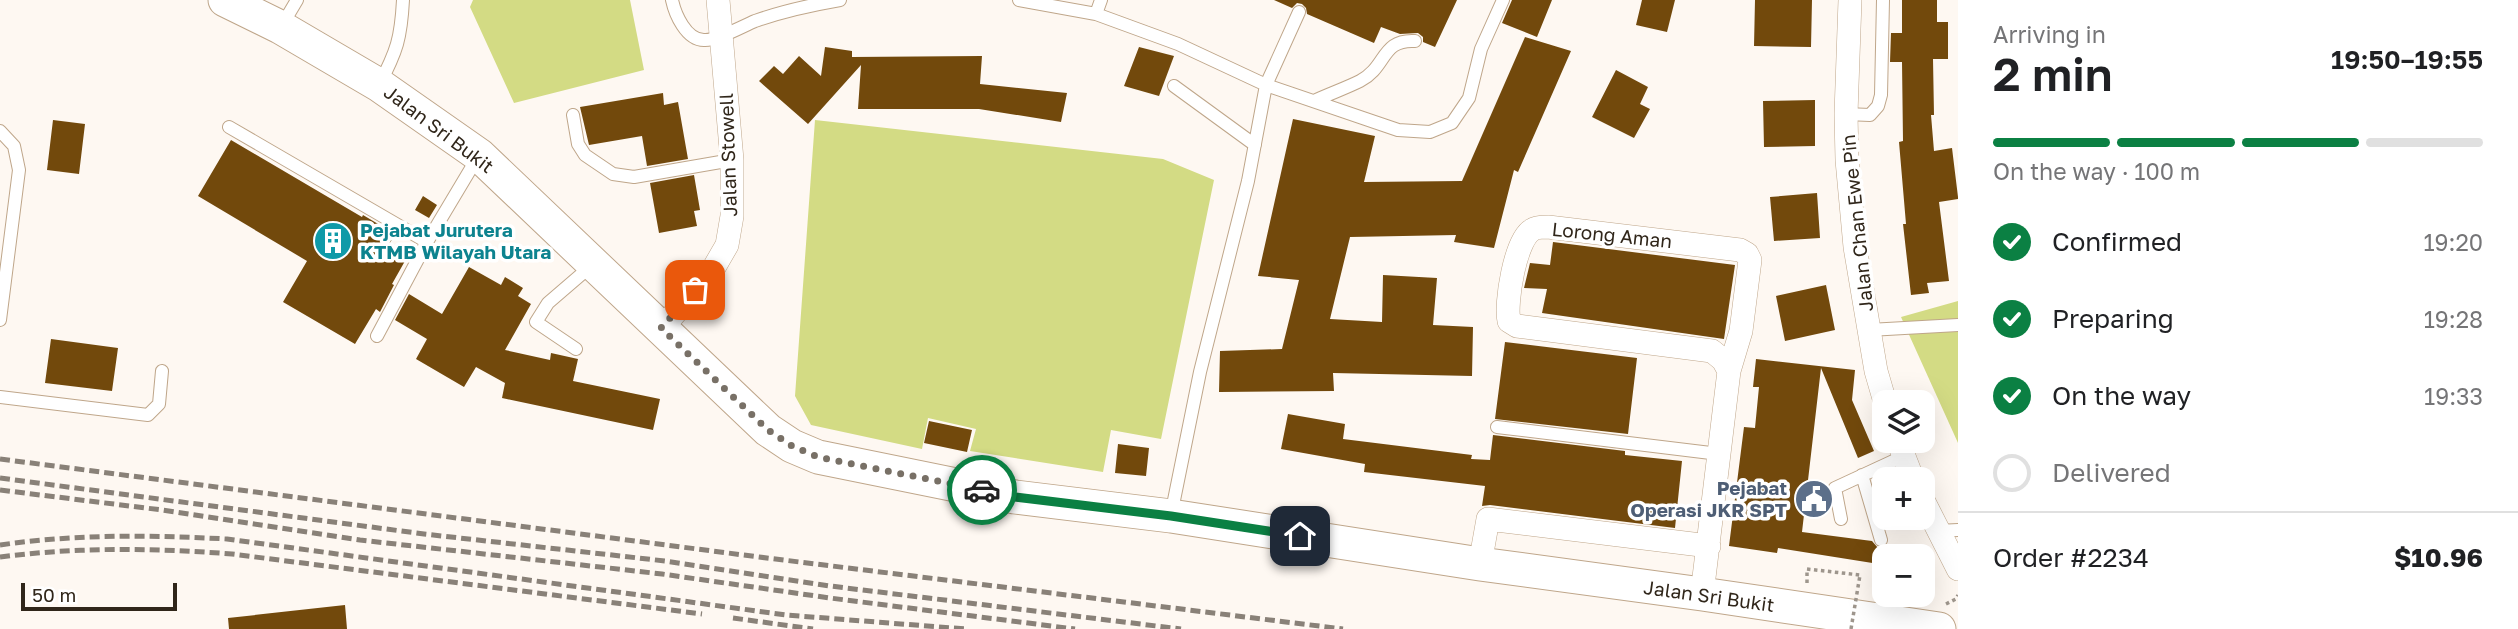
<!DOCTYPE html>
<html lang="en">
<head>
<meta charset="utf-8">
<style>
	:root { --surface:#fff; --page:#f2f2f2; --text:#202124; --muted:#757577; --line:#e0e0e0; --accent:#0b8043 }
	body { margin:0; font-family:"Golos Text",sans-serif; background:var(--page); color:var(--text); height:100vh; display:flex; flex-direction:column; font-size:26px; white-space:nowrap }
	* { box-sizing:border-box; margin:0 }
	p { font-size:23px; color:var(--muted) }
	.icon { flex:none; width:38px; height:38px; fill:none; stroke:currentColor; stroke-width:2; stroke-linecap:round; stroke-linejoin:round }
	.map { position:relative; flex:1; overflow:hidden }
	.panel { display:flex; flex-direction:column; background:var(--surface); width:560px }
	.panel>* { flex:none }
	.buttons { position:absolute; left:1872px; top:390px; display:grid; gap:14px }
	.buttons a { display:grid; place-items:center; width:63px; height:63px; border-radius:14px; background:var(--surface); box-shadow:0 7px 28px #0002; font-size:35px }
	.scale { position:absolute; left:21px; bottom:18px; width:156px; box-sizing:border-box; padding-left:7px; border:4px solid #30261a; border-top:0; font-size:19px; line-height:24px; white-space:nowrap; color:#30261a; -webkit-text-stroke:5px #fff; paint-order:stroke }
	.pin { position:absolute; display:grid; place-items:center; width:60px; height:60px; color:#fff; margin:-30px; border-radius:14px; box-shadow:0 4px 10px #0006 }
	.courier { position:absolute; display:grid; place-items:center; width:70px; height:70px; margin:-35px; border:5px solid #0b8043; border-radius:50%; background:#fff; color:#222; box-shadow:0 2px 9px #0007 }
	.head em { font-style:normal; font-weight:600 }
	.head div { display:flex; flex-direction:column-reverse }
	.head { display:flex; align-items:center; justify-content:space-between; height:119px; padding:0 35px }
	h1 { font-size:46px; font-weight:600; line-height:52px }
	.bar { display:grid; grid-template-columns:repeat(4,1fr); gap:10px 7px; align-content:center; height:84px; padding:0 35px }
	.bar i { height:9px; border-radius:5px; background:var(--line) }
	.bar .selected { background:var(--accent) }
	.bar p { grid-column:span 4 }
	.line { display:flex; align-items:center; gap:18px; padding:0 35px; border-top:2px solid var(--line) }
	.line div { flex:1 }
	ol { padding:0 35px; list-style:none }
	li { display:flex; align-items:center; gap:21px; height:77px }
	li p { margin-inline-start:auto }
	li .icon { padding:7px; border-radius:50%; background:var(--accent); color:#fff; stroke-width:4 }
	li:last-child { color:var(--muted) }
	li i { width:38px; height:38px; border:4px solid var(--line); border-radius:50% }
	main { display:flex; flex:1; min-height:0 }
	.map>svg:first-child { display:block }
</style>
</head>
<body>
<main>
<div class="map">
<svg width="1958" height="629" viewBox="0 0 1958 629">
	<rect width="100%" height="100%" fill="#fef8f2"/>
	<path fill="#d3db84" d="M 473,0 L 630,0 L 644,70 L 514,103 L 470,7 Z
		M 815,120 L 1163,159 L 1214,180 L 1161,439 L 1111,430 L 1103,472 L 970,451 L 976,429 L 928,418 L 922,449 L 811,425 L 795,396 Z
		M 1958,301 L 1958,443 L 1901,317 Z"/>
	<path fill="#72490c" d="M 1274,0 L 1457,0 L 1435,47 L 1423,42 L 1423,37 L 1418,33 L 1400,34 L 1381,27 L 1374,43 L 1307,14 L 1306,8 L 1302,4 L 1297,3 L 1292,8 Z
		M 1512,0 L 1552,0 L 1537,37 L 1502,23 Z
		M 1642,0 L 1675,0 L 1667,32 L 1636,25 Z
		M 1755,0 L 1812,0 L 1811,47 L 1754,46 Z
		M 1902,0 L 1937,0 L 1937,22 L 1948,22 L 1948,59 L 1933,59 L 1934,115 L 1931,115 L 1934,151 L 1952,148 L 1958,197 L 1958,199 L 1939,202 L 1949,281 L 1927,283 L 1929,293 L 1911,295 L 1903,224 L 1906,224 L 1899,142 L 1903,141 L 1902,62 L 1890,62 L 1891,33 L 1902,33 Z
		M 1525,37 L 1571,51 L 1518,172 L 1514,170 L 1494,248 L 1454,242 L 1456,235 L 1350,237 L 1330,319 L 1382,322 L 1383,275 L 1437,278 L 1433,325 L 1473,327 L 1472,376 L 1333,373 L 1334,391 L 1219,392 L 1220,351 L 1282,349 L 1299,280 L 1258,276 L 1293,119 L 1375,136 L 1364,182 L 1462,181 Z
		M 825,47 L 852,51 L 852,57 L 982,56 L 980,84 L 1067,93 L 1061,122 L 979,109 L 858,109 L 861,65 L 808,124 L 759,81 L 774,66 L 783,74 L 799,56 L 821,76 Z
		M 1139,47 L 1174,56 L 1159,96 L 1124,86 Z
		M 1616,70 L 1648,87 L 1640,104 L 1650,109 L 1634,138 L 1592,117 Z
		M 663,93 L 664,105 L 678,102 L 688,159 L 647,166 L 642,136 L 589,145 L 580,107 Z
		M 1815,100 L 1815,146 L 1764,147 L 1763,101 Z
		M 53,120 L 85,124 L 79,174 L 47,170 Z
		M 231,140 L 362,217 L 363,215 L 395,234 L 386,250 L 405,261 L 392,284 L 394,285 L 380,312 L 376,309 L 355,344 L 283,302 L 307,261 L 198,196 Z
		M 694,175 L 700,210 L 694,211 L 697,226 L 659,233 L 650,183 Z
		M 1817,193 L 1820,238 L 1774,241 L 1770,197 Z
		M 423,196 L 437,205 L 429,218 L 415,210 Z
		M 1553,242 L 1735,265 L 1724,339 L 1542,313 L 1547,289 L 1524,288 L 1530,263 L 1550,265 Z
		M 469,267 L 501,285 L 505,277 L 523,288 L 518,296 L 531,304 L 505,350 L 550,360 L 551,353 L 578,359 L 573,381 L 660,399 L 653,430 L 502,398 L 505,383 L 476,367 L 464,387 L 416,359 L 427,339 L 395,320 L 409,294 L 442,314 Z
		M 1826,285 L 1835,330 L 1785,341 L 1776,296 Z
		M 51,339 L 118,348 L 112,391 L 45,383 Z
		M 1505,342 L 1637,358 L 1628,434 L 1495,419 Z
		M 1756,359 L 1855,370 L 1852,400 L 1874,451 L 1858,458 L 1821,368 L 1802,532 L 1872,541 L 1878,548 L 1885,548 L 1885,565 L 1778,548 L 1777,553 L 1729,546 L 1744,427 L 1755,428 L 1759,387 L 1753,387 Z
		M 1288,414 L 1345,424 L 1343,439 L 1472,455 L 1471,459 L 1490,460 L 1493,435 L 1625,451 L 1625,455 L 1682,461 L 1675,528 L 1490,505 L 1482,506 L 1485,486 L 1364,472 L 1365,464 L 1281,449 Z
		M 929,421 L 972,430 L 967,452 L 924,443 Z
		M 1118,444 L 1149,448 L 1146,476 L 1115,473 Z
		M 345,605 L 347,629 L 229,629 L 228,618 Z"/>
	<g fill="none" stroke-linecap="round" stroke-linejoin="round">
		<defs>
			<path id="lane" d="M 672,0 C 675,14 686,40 704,40 C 716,41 743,26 755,21 C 783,11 811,5 840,0
				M 1019,0 L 1096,14 L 1178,44 L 1266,85 L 1398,130 L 1430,132 L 1452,123 L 1469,98 L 1481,49 L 1503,0
				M 1096,14 L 1101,0
				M 281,27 L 297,0
				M 379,85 C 397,51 401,38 403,0
				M 1174,86 L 1255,145
				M 1314,101 C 1329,94 1346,88 1360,81 C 1387,67 1381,39 1415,41
				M 1846,114 L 1870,115 L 1878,106 L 1881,95 L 1883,0
				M 573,115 L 578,144 L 585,155 L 613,174 L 634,177 L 732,160
				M 229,127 L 427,242
				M 0,131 L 14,146 L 19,170 L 0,320
				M 1869,330 L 1958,325
				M 377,336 L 427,242 L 479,155
				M 576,349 L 536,322 L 548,303 L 591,266
				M 0,397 L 148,415 L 159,404 L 162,371
				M 1497,427 L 1719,454
				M 1862,475 L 1881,540
				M 1171,515 L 1200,372 L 1248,181 L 1266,85 L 1299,12
				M 1841,519 L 1835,488 L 1902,457
				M 1938,531 L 1958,530"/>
			<path id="street" d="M 1850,0 L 1846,114 L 1847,160 L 1855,247 L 1876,371 L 1885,402
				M 661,329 L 712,271 L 727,245 L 732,216 L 732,160 L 718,0
				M 1898,441 L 1913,480
				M 1923,500 L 1958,569
				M 1480,564 L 1488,519 L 1709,546
				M 1702,594 L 1729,371 L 1723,360 L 1712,351 L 1517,326 L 1509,321 C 1505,304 1515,240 1532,230 C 1536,227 1543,227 1548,227 L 1740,250 L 1747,254 L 1750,260 L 1741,331 L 1729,371"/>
			<path id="secondary" d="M 225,0 L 280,27 L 379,85 L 479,155 L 768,430 L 792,446 L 818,457 L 1015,497 L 1171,516 L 1480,564 L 1702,594 L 1939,629"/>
		</defs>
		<use href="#lane" stroke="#bfa68a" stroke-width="14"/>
		<use href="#street" stroke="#bfa68a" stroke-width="24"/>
		<use href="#secondary" stroke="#bfa68a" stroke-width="35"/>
		<path stroke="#9e968d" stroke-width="3.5" stroke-dasharray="3.5 3.5" stroke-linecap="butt" d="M 1807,583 L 1807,569 L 1860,575
			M 1946,604 L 1956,599 L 1958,595"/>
		<use href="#lane" stroke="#fff" stroke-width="12"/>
		<use href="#street" stroke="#fff" stroke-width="23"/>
		<use href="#secondary" stroke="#fff" stroke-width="33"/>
		<path stroke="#898178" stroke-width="5" stroke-dasharray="10 5" stroke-linecap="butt" d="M 0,459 L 759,557 L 1343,629
			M 0,478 L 424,534 L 665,561 L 830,586 L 1181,629
			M 0,490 L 162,510 L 360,540 L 662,574 L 830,598 L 1075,629
			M 0,545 C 76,534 151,535 227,539 L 786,615 L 966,629
			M 0,557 C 77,547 154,548 232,554 L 702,614
			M 733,618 L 813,629"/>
		<path stroke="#9e968d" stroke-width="3.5" stroke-dasharray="3.5 3.5" stroke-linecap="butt" d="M 1851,629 L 1860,575"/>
	</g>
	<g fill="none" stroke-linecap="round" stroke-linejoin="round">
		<path stroke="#787066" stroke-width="7" stroke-dasharray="0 12.6" d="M 695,290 L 661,328 L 768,430 L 792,446 L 818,457 L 982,490"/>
		<path stroke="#0b8043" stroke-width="9" d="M 982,490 L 1015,497 L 1171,516 L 1300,536"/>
	</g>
	<defs>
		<symbol id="building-disc" viewBox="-11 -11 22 22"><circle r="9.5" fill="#0f9aa8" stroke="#fff"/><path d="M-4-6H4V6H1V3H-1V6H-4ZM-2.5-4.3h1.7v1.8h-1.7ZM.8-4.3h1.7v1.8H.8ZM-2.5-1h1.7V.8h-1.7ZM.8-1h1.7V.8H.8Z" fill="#fff"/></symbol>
		<symbol id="civic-disc" viewBox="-11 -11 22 22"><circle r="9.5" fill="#5c6f8a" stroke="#fff"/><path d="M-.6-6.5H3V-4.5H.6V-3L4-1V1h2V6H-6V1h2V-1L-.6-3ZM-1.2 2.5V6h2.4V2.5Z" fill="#fff"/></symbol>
	</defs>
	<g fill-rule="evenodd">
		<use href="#building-disc" x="311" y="219" width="44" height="44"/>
		<use href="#civic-disc" x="1792" y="477" width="44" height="44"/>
	</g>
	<g text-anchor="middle" stroke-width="7" stroke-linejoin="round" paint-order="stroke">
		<g font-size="19" fill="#30261a" stroke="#fff">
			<text transform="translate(439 129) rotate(37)" y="7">Jalan Sri Bukit</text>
			<text transform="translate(728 155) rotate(-92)" y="7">Jalan Stowell</text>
			<text transform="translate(1857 223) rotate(-96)" y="7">Jalan Chan Ewe Pin</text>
			<text transform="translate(1612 235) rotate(6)" y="7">Lorong Aman</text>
			<text transform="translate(1709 596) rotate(8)" y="7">Jalan Sri Bukit</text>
		</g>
		<g font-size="19" font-weight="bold" fill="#0d838f" stroke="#fff" text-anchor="start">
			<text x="360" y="237">Pejabat Jurutera<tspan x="360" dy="22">KTMB Wilayah Utara</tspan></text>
		</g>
		<g font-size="19" font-weight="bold" fill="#4e5e75" stroke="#fff" text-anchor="end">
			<text x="1787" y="495">Pejabat<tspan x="1787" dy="22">Operasi JKR SPT</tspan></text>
		</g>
	</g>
</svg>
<div class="buttons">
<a><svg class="icon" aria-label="layers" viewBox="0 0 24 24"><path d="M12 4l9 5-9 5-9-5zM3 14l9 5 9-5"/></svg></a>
<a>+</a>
<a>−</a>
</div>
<div class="scale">50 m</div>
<div class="pin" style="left:695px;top:290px;background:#ea580c"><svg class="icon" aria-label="bag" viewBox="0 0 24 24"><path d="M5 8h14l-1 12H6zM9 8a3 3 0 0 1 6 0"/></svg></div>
<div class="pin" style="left:1300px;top:536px;background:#1f2937"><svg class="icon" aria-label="home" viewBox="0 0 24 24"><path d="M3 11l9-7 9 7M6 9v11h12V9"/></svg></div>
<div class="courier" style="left:982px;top:490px"><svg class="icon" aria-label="car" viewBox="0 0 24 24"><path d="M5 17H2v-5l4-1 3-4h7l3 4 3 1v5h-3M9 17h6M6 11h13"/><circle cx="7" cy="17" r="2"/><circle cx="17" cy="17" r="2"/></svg></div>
</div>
<section class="panel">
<div class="head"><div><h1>2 min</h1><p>Arriving in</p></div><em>19:50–19:55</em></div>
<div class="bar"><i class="selected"></i><i class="selected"></i><i class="selected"></i><i></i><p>On the way · 100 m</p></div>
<ol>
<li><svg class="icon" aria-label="check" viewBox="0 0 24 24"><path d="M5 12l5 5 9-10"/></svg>Confirmed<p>19:20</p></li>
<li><svg class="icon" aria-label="check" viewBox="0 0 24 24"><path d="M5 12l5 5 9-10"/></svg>Preparing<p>19:28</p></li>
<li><svg class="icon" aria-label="check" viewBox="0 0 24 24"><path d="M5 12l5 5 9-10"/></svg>On the way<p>19:33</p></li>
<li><i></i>Delivered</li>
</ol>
<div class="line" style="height:91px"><div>Order #2234</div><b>$10.96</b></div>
</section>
</main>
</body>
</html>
